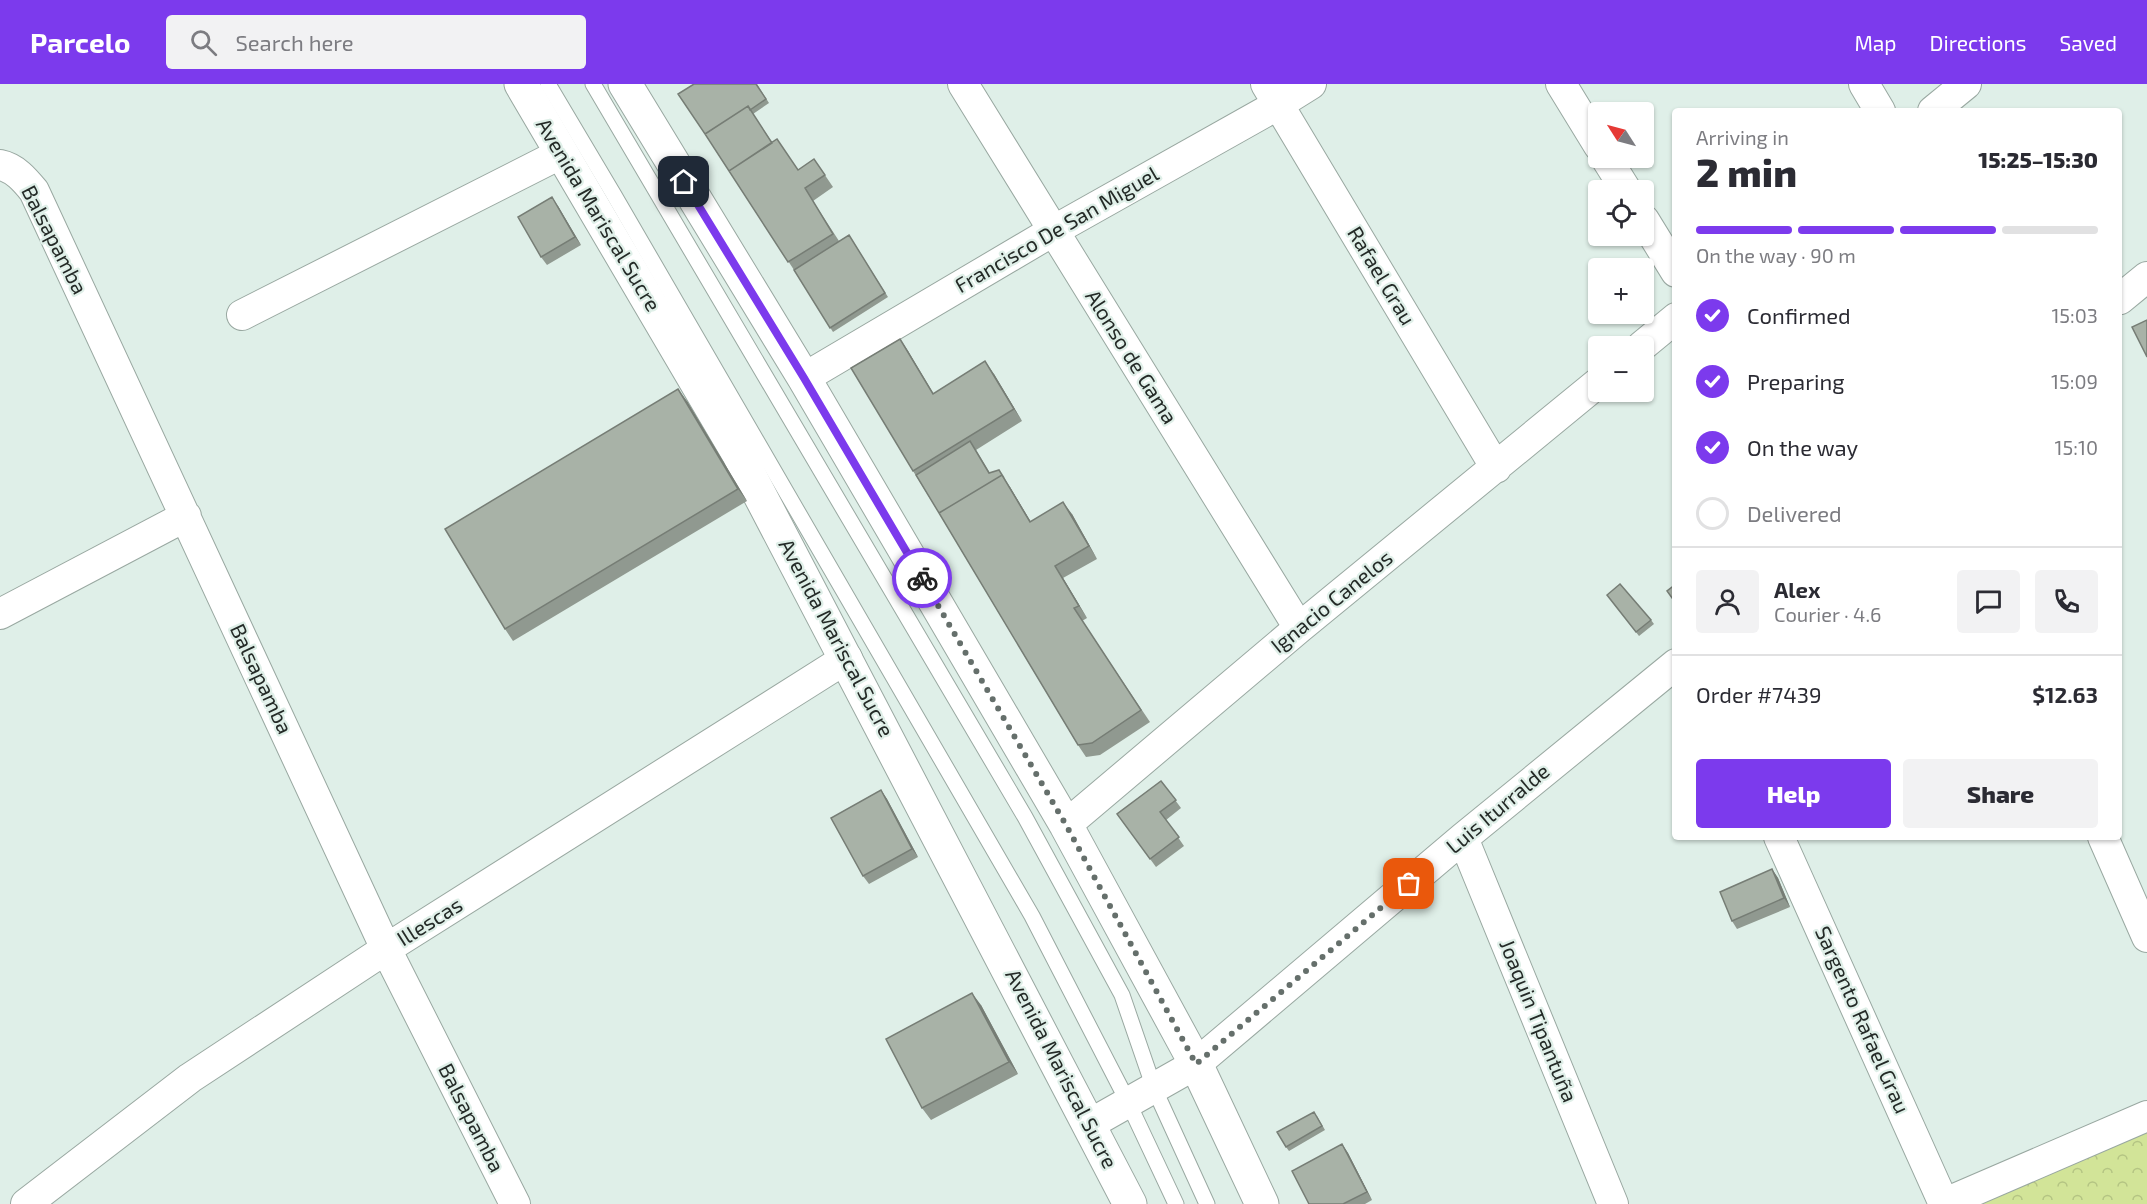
<!DOCTYPE html>
<html lang="en">
<head>
<meta charset="utf-8">
<style>
	:root { --surface:#fff; --page:#f2f2f3; --text:#2b2b33; --muted:#7c7c81; --line:#e1e1e2; --accent:#7c3aed }
	body { margin:0; font-family:"Exo 2",sans-serif; background:var(--page); color:var(--text); height:100vh; display:flex; flex-direction:column; font-size:22px; white-space:nowrap }
	* { box-sizing:border-box; margin:0 }
	p { font-size:20px; color:var(--muted) }
	.icon { flex:none; width:33px; height:33px; fill:none; stroke:currentColor; stroke-width:2; stroke-linecap:round; stroke-linejoin:round }
	.map { position:relative; flex:1; overflow:hidden }
	.drawer { position:absolute; left:1672px; top:24px; width:450px; height:732px; display:flex; flex-direction:column; background:var(--surface); border-radius:6px; box-shadow:0 2px 4px #0004 }
	.drawer>* { flex:none }
	.needle { width:39px; rotate:306deg }
	.tools { position:absolute; left:1588px; top:18px; display:grid; gap:12px }
	.tools a { display:grid; place-items:center; width:66px; height:66px; border-radius:6px; background:var(--surface); box-shadow:0 2px 4px #0004; font-size:30px }
	.pin { position:absolute; display:grid; place-items:center; width:51px; height:51px; color:#fff; margin:-26px; border-radius:12px; box-shadow:0 3px 9px #0006 }
	.courier { position:absolute; display:grid; place-items:center; width:60px; height:60px; margin:-30px; border:4px solid #7c3aed; border-radius:50%; background:#fff; color:#222; box-shadow:0 2px 8px #0007 }
	.headline em { font-style:normal; font-weight:800 }
	.headline div { display:flex; flex-direction:column-reverse }
	.headline { display:flex; align-items:center; justify-content:space-between; height:102px; padding:0 24px }
	h1 { font-size:39px; font-weight:800; line-height:45px }
	.bar { display:grid; grid-template-columns:repeat(4,1fr); gap:9px 6px; align-content:center; height:72px; padding:0 24px }
	.bar i { height:8px; border-radius:4px; background:var(--line) }
	.bar .on { background:var(--accent) }
	.bar p { grid-column:span 4 }
	.line { display:flex; align-items:center; gap:15px; padding:0 24px; border-top:2px solid var(--line) }
	.line div { flex:1 }
	.round { display:grid; place-items:center; flex:none; width:63px; height:63px; border-radius:6px; background:var(--page) }
	ol { padding:0 24px; list-style:none }
	li { display:flex; align-items:center; gap:18px; height:66px }
	li p { margin-inline-start:auto }
	li .icon { padding:6px; border-radius:50%; background:var(--accent); color:#fff; stroke-width:4 }
	li:last-child { color:var(--muted) }
	li i { width:33px; height:33px; border:3px solid var(--line); border-radius:50% }
	.primary-button { display:flex; gap:12px; margin-top:auto; padding:12px 24px }
	.primary-button a { flex:1; height:69px; border-radius:6px; background:var(--accent); color:#fff; font-size:24px; font-weight:800; line-height:69px; text-align:center }
	.primary-button a+a { background:var(--page); color:var(--text) }
	header { display:flex; align-items:center; gap:36px; box-sizing:border-box; height:84px; padding:0 30px; background:var(--accent); color:#fff }
	header strong { font-size:28px }
	nav { display:flex; gap:33px; margin-inline-start:auto; font-size:21px }
	.search { width:420px; height:54px; background:var(--page); display:flex; align-items:center; gap:15px; box-sizing:border-box; padding:0 21px; border-radius:6px; color:var(--muted); font-size:22px }
	.map>svg:first-child { display:block }
</style>
</head>
<body>
<header>
<strong>Parcelo</strong>
<div class="search"><svg class="icon" aria-label="search" viewBox="0 0 24 24"><circle cx="10" cy="10" r="6"/><path d="M15 15l6 6"/></svg>Search here</div>
<nav><a>Map</a><a>Directions</a><a>Saved</a></nav>
</header>
<div class="map">
<svg width="2147" height="1120" viewBox="0 0 2147 1120">
	<defs>
		<pattern id="forest-crowns" width="20" height="18" patternUnits="userSpaceOnUse" patternTransform="scale(1.5)"><rect width="20" height="18" fill="#d2e498"/><path d="M2 6a3 3 0 1 1 6 0M12 15a3 3 0 1 1 6 0" fill="none" stroke="#b4c483"/></pattern>
	</defs>
	<rect width="100%" height="100%" fill="#dfefe8"/>
	<path fill="url(#forest-crowns)" d="M 2147,1032 L 2147,1120 L 1943,1120 Z"/>
	<g fill="none" stroke-linecap="round" stroke-linejoin="round">
		<defs>
			<path id="service" d="M 548,0 L 614,111 L 1032,832 L 1128,1018 L 1176,1120
				M 593,0 L 1025,733 L 1122,911 L 1154,1004 L 1207,1120"/>
			<path id="minor" d="M 963,0 L 1299,544
				M 1266,0 L 1496,384
				M 1561,0 L 1599,62
				M 1864,0 L 1880,27
				M 1933,27 L 1966,0
				M 1606,74 L 1626,106
				M 0,81 C 15,84 25,96 34,107 L 386,865 L 515,1120
				M 1644,136 L 1676,188
				M 2120,215 L 2147,193
				M 242,231 L 562,69
				M 1642,262 L 1676,234
				M 804,294 L 1053,147 L 1279,20 L 1311,0
				M 0,530 L 186,432
				M 1066,741 L 1299,544 L 1599,298
				M 1779,753 L 1944,1120
				M 2103,753 L 2147,853
				M 1463,754 L 1613,1120
				M 1090,1040 L 1196,980 L 1463,754 L 1676,580
				M 26,1120 L 190,994 L 386,865 L 847,574
				M 1943,1120 L 2147,1032"/>
			<path id="primary" d="M 521,0 L 739,371 L 1130,1120
				M 625,0 L 804,294 L 1066,741 L 1196,980 L 1262,1120"/>
		</defs>
		<use href="#service" stroke="#99a8a1" stroke-width="17"/>
		<use href="#minor" stroke="#99a8a1" stroke-width="32"/>
		<use href="#primary" stroke="#99a8a1" stroke-width="35"/>
		<use href="#service" stroke="#fff" stroke-width="15"/>
		<use href="#minor" stroke="#fff" stroke-width="30"/>
		<use href="#primary" stroke="#fff" stroke-width="33"/>
	</g>
	<path fill="#909990" d="M 757,0 L 769,19 L 753,30 L 772,58 L 798,86 L 814,75 L 833,103 L 813,117 L 839,157 L 849,151 L 888,213 L 833,248 L 794,186 L 705,50 Z
		M 558,122 L 581,161 L 547,181 L 541,173 Z
		M 900,255 L 908,267 L 933,310 L 994,290 L 1022,337 L 976,366 L 990,389 L 1010,403 L 1031,438 L 1072,430 L 1097,475 L 1063,494 L 1087,534 L 1082,537 L 1150,638 L 1100,671 L 1086,673 L 1078,661 L 939,429 L 913,387 Z
		M 687,317 L 747,417 L 513,557 L 505,545 Z
		M 1610,515 L 1651,536 L 1654,540 L 1639,552 Z
		M 1161,697 L 1181,724 L 1166,736 L 1184,762 L 1156,783 L 1117,730 Z
		M 881,706 L 887,715 L 918,773 L 869,800 L 863,792 Z
		M 1772,785 L 1778,794 L 1790,823 L 1737,845 L 1732,837 Z
		M 981,921 L 1018,990 L 931,1036 L 922,1024 Z
		M 1317,1032 L 1325,1046 L 1289,1067 L 1286,1063 Z
		M 1342,1060 L 1348,1069 L 1372,1116 L 1365,1120 L 1309,1120 Z"/>
	<path fill="#767d75" d="M 552,113 L 558,122 L 581,161 L 575,153 Z
		M 900,255 L 908,267 L 941,322 L 933,310 Z
		M 985,277 L 994,290 L 1022,337 L 1014,325 Z
		M 678,305 L 687,317 L 747,417 L 738,405 Z
		M 999,386 L 1010,403 L 1038,450 L 1030,438 Z
		M 1063,418 L 1072,430 L 1097,475 L 1089,462 Z
		M 1055,482 L 1063,494 L 1087,534 L 1079,522 Z
		M 881,706 L 887,715 L 918,773 L 912,765 Z
		M 1772,785 L 1778,794 L 1790,823 L 1784,814 Z
		M 972,909 L 981,921 L 1018,990 L 1009,978 Z
		M 1342,1060 L 1348,1069 L 1372,1116 L 1367,1108 Z"/>
	<path fill="#a8b2a7" stroke="#767d75" stroke-width="1.5" d="M 694,0 L 756,0 L 766,15 L 750,26 L 748,22 L 705,50 L 678,10 Z
		M 748,22 L 772,59 L 729,87 L 705,50 Z
		M 777,55 L 798,86 L 814,75 L 825,91 L 805,104 L 833,150 L 788,178 L 729,87 Z
		M 552,113 L 575,153 L 541,173 L 518,133 Z
		M 849,151 L 885,209 L 830,244 L 794,186 Z
		M 2147,236 L 2147,273 L 2132,243 Z
		M 900,255 L 933,310 L 985,277 L 1014,325 L 913,387 L 851,284 Z
		M 678,305 L 738,405 L 505,545 L 445,445 Z
		M 970,357 L 989,389 L 999,386 L 1004,394 L 1002,391 L 939,429 L 916,391 Z
		M 1002,391 L 1030,438 L 1063,418 L 1089,462 L 1055,482 L 1079,522 L 1074,524 L 1141,626 L 1092,659 L 1078,661 L 939,429 Z
		M 1620,500 L 1651,536 L 1636,548 L 1607,511 Z
		M 1676,500 L 1676,517 L 1675,518 L 1667,507 Z
		M 1161,697 L 1176,716 L 1160,728 L 1179,753 L 1150,775 L 1117,730 Z
		M 881,706 L 912,765 L 863,792 L 831,734 Z
		M 1772,785 L 1784,814 L 1732,837 L 1720,808 Z
		M 972,909 L 1009,978 L 922,1024 L 886,955 Z
		M 1314,1028 L 1322,1042 L 1286,1063 L 1277,1048 Z
		M 1342,1060 L 1367,1108 L 1343,1120 L 1309,1120 L 1292,1087 Z"/>
	<g fill="none" stroke-linecap="round" stroke-linejoin="round">
		<path stroke="#656f6b" stroke-width="6" stroke-dasharray="0 10.8" d="M 922,494 L 1066,741 L 1196,980 L 1409,800"/>
		<path stroke="#7c3aed" stroke-width="8" d="M 684,98 L 804,294 L 922,494"/>
	</g>
	<g text-anchor="middle" stroke-width="4.5" stroke-linejoin="round" paint-order="stroke">
		<g font-size="21" fill="#242a27" stroke="#dfefe8">
			<text transform="translate(598 131) rotate(59)" y="7">Avenida Mariscal Sucre</text>
			<text transform="translate(1057 146) rotate(-30)" y="7">Francisco De San Miguel</text>
			<text transform="translate(54 156) rotate(63)" y="7">Balsapamba</text>
			<text transform="translate(1381 192) rotate(59)" y="7">Rafael Grau</text>
			<text transform="translate(1131 273) rotate(58)" y="7">Alonso de Gama</text>
			<text transform="translate(1332 518) rotate(-39)" y="7">Ignacio Canelos</text>
			<text transform="translate(836 554) rotate(62)" y="7">Avenida Mariscal Sucre</text>
			<text transform="translate(261 595) rotate(65)" y="7">Balsapamba</text>
			<text transform="translate(1498 725) rotate(-40)" y="7">Luis Iturralde</text>
			<text transform="translate(430 838) rotate(-32)" y="7">Illescas</text>
			<text transform="translate(1862 936) rotate(66)" y="7">Sargento Rafael Grau</text>
			<text transform="translate(1538 937) rotate(68)" y="7">Joaquin Tipantuña</text>
			<text transform="translate(1061 985) rotate(63)" y="7">Avenida Mariscal Sucre</text>
			<text transform="translate(471 1034) rotate(63)" y="7">Balsapamba</text>
		</g>
	</g>
</svg>
<div class="tools">
<a><svg class="needle" viewBox="-14 -14 28 28"><path d="M0-13l5 13h-10z" fill="#e53935"/><path d="M0 13l5-13h-10z" fill="#7c7c81"/></svg></a>
<a><svg class="icon" aria-label="locate" viewBox="0 0 24 24"><circle cx="12" cy="12" r="6"/><path d="M12 2v4M12 18v4M2 12h4M18 12h4"/></svg></a>
<a>+</a>
<a>−</a>
</div>
<div class="pin" style="left:1409px;top:800px;background:#ea580c"><svg class="icon" aria-label="bag" viewBox="0 0 24 24"><path d="M5 8h14l-1 12H6zM9 8a3 3 0 0 1 6 0"/></svg></div>
<div class="pin" style="left:684px;top:98px;background:#1f2937"><svg class="icon" aria-label="home" viewBox="0 0 24 24"><path d="M3 11l9-7 9 7M6 9v11h12V9"/></svg></div>
<div class="courier" style="left:922px;top:494px"><svg class="icon" aria-label="bike" viewBox="0 0 24 24"><circle cx="6" cy="16" r="4"/><circle cx="18" cy="16" r="4"/><path d="M6 16l4-8h5l3 8M10 8l3 8H6M13 5h3"/></svg></div>
<section class="drawer">
<div class="headline"><div><h1>2 min</h1><p>Arriving in</p></div><em>15:25–15:30</em></div>
<div class="bar"><i class="on"></i><i class="on"></i><i class="on"></i><i></i><p>On the way · 90 m</p></div>
<ol>
<li><svg class="icon" aria-label="check" viewBox="0 0 24 24"><path d="M5 12l5 5 9-10"/></svg>Confirmed<p>15:03</p></li>
<li><svg class="icon" aria-label="check" viewBox="0 0 24 24"><path d="M5 12l5 5 9-10"/></svg>Preparing<p>15:09</p></li>
<li><svg class="icon" aria-label="check" viewBox="0 0 24 24"><path d="M5 12l5 5 9-10"/></svg>On the way<p>15:10</p></li>
<li><i></i>Delivered</li>
</ol>
<div class="line" style="height:108px"><a class="round"><svg class="icon" aria-label="person" viewBox="0 0 24 24"><circle cx="12" cy="8" r="4"/><path d="M4 21q1-7 8-7t8 7"/></svg></a><div><b>Alex</b><p>Courier · 4.6</p></div><a class="round"><svg class="icon" aria-label="chat" viewBox="0 0 24 24"><path d="M4 5h16v11H9l-5 4z"/></svg></a><a class="round"><svg class="icon" aria-label="phone" viewBox="0 0 24 24"><path d="M5 4h4l2 5-3 2q2 4 5 5l2-3 5 2v4C11 20 4 13 5 4z"/></svg></a></div>
<div class="line" style="height:78px"><div>Order #7439</div><b>$12.63</b></div>
<div class="primary-button"><a>Help</a><a>Share</a></div>
</section>
</div>
</body>
</html>
